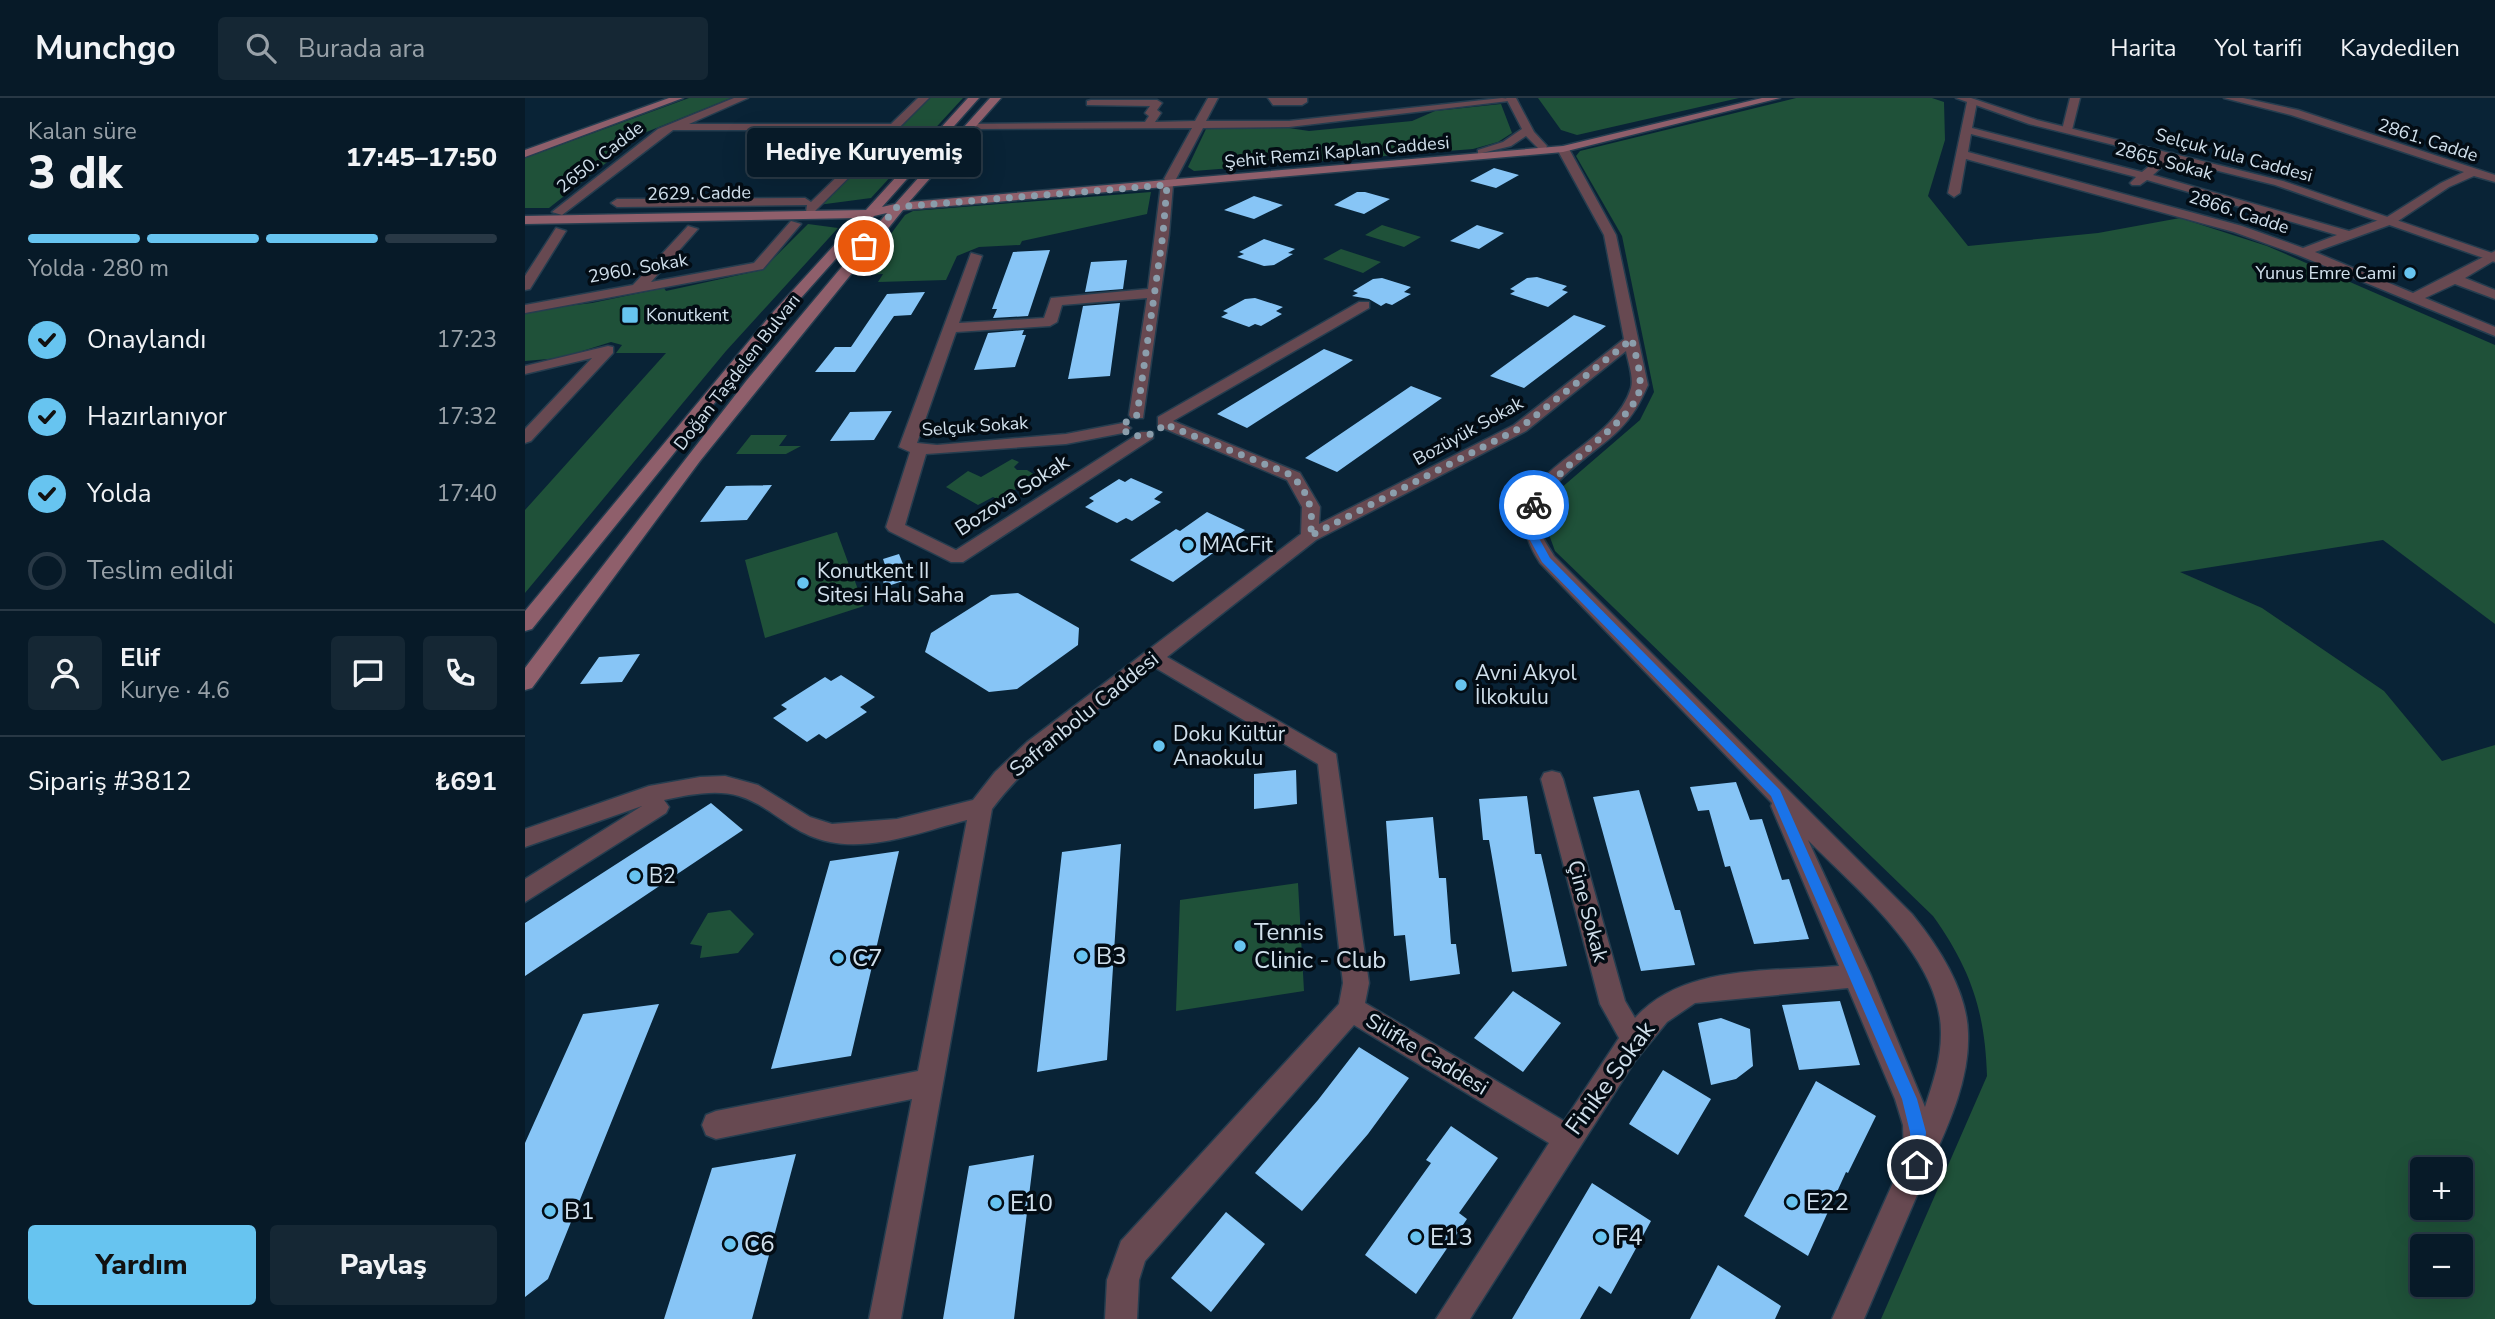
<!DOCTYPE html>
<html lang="tr">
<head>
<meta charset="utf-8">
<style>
	:root { --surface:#071a28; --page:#152734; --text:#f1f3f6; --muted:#98a1a8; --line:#283845; --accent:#67c4f0 }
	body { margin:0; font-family:"Nunito Sans",sans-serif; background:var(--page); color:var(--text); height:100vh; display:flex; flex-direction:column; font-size:26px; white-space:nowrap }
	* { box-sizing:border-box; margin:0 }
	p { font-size:23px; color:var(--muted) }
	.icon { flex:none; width:38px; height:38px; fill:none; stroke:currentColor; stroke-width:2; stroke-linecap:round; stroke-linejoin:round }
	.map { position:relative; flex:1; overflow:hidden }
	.side { display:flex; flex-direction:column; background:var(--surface); width:525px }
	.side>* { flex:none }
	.controls { position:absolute; left:1885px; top:1059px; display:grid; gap:14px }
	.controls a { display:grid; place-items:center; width:63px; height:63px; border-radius:7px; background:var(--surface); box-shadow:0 7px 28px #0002,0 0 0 2px var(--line); font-size:35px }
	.pin { position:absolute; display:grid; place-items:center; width:60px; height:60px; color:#fff; margin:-30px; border:4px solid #fff; border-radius:50%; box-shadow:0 2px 7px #0007 }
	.courier { position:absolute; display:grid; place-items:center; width:70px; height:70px; margin:-35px; border:5px solid #1a73e8; border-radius:50%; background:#fff; color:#222; box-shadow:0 2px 9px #0007 }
	.bubble { position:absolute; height:49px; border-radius:7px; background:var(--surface); box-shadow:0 7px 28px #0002,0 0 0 2px var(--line); font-size:23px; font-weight:800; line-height:49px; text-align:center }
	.summary em { font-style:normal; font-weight:800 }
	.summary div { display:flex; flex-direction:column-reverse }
	.summary { display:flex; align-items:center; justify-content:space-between; height:119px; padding:0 28px }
	h1 { font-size:46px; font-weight:800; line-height:52px }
	.bar { display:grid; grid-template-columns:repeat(4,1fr); gap:10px 7px; align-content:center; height:84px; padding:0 28px }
	.bar i { height:9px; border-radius:5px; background:var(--line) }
	.bar .on { background:var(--accent) }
	.bar p { grid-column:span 4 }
	.line { display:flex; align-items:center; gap:18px; padding:0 28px; border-top:2px solid var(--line) }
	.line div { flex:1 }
	.round { display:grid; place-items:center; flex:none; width:74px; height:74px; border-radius:7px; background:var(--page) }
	ol { padding:0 28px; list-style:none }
	li { display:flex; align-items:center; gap:21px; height:77px }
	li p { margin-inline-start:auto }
	li .icon { padding:7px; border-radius:50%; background:var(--accent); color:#111; stroke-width:4 }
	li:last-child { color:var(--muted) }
	li i { width:38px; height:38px; border:4px solid var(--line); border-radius:50% }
	.action { display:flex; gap:14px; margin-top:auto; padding:14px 28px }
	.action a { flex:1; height:80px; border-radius:7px; background:var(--accent); color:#111; font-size:28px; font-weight:800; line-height:80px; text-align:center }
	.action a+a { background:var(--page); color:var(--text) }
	header { display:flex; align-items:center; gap:42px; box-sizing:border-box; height:98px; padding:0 35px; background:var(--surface); border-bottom:2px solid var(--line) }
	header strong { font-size:33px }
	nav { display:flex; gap:38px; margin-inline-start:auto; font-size:24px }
	.search { width:490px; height:63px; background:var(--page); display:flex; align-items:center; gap:18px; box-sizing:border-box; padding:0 24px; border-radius:7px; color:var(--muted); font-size:26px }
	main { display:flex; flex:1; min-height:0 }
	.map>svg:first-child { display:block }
</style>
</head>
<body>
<header>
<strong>Munchgo</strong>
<div class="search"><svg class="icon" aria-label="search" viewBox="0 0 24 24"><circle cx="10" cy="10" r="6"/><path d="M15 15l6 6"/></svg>Burada ara</div>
<nav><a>Harita</a><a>Yol tarifi</a><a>Kaydedilen</a></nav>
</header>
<main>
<section class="side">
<div class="summary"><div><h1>3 dk</h1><p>Kalan süre</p></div><em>17:45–17:50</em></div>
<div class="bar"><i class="on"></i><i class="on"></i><i class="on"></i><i></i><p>Yolda · 280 m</p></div>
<ol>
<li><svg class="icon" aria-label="check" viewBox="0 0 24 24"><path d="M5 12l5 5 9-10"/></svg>Onaylandı<p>17:23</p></li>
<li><svg class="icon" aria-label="check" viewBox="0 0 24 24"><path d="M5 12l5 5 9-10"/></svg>Hazırlanıyor<p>17:32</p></li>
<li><svg class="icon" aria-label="check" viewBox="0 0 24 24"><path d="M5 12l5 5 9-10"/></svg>Yolda<p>17:40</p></li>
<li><i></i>Teslim edildi</li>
</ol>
<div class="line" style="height:126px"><a class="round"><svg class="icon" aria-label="person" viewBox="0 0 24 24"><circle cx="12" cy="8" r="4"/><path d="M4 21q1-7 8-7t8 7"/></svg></a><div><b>Elif</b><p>Kurye · 4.6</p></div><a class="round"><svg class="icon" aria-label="chat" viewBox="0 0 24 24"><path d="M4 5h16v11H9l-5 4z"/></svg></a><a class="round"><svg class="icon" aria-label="phone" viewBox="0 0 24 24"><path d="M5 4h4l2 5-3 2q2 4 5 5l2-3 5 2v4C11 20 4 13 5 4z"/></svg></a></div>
<div class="line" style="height:91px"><div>Sipariş #3812</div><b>₺691</b></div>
<div class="action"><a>Yardım</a><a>Paylaş</a></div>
</section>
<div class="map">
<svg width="1970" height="1221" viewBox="0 0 1970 1221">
	<rect width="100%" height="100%" fill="#092336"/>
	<path fill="#1f5139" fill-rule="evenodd" d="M 164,0 L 206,0 L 119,35 L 24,110 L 0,110 L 0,60 Z
		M 403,0 L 438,0 L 346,100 L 293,107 Z
		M 1013,0 L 1214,0 L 1052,37 L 1036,32 Z
		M 1271,0 L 1407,0 L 1419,4 L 1420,42 L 1403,98 L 1443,148 L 1573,135 L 1655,120 L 1742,148 L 1970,247 L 1970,526 L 1858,442 L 1655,474 L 1737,510 L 1859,593 L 1917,663 L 1970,647 L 1970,1221 L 1356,1221 L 1462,978 C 1460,914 1446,871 1408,818 L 1030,453 L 1022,431 L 1021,416 L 1028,397 L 1115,322 L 1129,294 L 1097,138 L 1051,58 L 1055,53 ZM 1897,1071 L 1936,1071 L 1936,1110 L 1897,1110 ZM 1897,1148 L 1936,1148 L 1936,1186 L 1897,1186 Z
		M 976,6 L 987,35 L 973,44 L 948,51 L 669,73 L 663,69 L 681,31 L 691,29 L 757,29 L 784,33 L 887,23 L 910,13 Z
		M 626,94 L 622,116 L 497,143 L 495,147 L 454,149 L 432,158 L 421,182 L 353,184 L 358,176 L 335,177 L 380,117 L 388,113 Z
		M 283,126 L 313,130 L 201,253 L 0,495 L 0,412 L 141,255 L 91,255 L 97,247 L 86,244 L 35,260 L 0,263 L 0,213 L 67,205 L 139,190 L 141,193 L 237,172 Z
		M 857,127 L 896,139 L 879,149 L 840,137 Z
		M 816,151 L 856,164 L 838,175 L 798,161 Z
		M 226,337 L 262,337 L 254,348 L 276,348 L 261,356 L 211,356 Z
		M 487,361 L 494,364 L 489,369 L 492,372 L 502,372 L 510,377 L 503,378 L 503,385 L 472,401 L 468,399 L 453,407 L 421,389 L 443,373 L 456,379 Z
		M 312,434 L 339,508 L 240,540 L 220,462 Z
		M 773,785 L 779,893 L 651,913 L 655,802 Z
		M 205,812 L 229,836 L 213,855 L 175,860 L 177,848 L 165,846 L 183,815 Z"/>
	<path fill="#87c5f6" d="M 969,70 L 994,77 L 971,90 L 945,83 Z
		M 832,94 L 840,94 L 865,101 L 839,116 L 809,107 Z
		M 729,98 L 758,107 L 729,121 L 699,112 Z
		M 952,127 L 979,135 L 954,151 L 925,143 Z
		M 739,141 L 770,151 L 763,155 L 768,156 L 749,167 L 739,168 L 712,159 L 719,156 L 714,154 Z
		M 525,152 L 503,218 L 468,220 L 472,211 L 467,211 L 488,154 Z
		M 602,162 L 598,191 L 560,194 L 566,164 Z
		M 1012,179 L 1042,188 L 1037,192 L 1043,194 L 1023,209 L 985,196 L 990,193 L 985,191 L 1002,180 Z
		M 857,180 L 886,189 L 879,194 L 886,196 L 867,207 L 861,205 L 856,208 L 844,201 L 827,198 L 833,195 L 828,193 L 848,181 Z
		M 400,194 L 386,217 L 369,218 L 330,274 L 290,274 L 310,249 L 326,249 L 362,196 Z
		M 730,200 L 758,209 L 751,213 L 757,216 L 736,228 L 730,226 L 724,229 L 696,219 L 703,215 L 698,213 L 720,201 Z
		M 595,205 L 585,278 L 543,281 L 558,208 Z
		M 1049,217 L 1081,228 L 999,290 L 965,278 Z
		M 499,232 L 497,237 L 501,237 L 490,269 L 449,272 L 463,235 Z
		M 799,251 L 828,262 L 722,330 L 692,316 Z
		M 886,288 L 917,300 L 812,374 L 780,360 Z
		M 367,313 L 349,342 L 305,343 L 325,314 Z
		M 606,380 L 638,394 L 629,401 L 636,404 L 607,423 L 601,420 L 592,425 L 560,409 L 569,403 L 564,400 L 594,381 L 600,384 Z
		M 247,387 L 222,422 L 175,424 L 201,388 Z
		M 682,414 L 720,432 L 648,484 L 605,462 L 651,431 L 655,433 Z
		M 374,456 L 384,481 L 360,489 L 354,472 L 361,470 L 358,461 Z
		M 493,495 L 554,530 L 553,547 L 492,591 L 464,594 L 400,554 L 406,535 L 466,497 Z
		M 115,556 L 97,584 L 55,586 L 74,559 Z
		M 316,577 L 350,599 L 335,609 L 342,614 L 301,641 L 294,636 L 282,644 L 248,620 L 262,611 L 256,607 L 300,579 L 306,583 Z
		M 771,672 L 772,706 L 729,711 L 729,676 Z
		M 1211,684 L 1225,722 L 1237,721 L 1257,782 L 1264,781 L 1284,841 L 1229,846 L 1205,768 L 1200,769 L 1184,712 L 1173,713 L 1165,689 Z
		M 1114,692 L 1150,812 L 1155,812 L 1170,867 L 1116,873 L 1068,699 Z
		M 1002,698 L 1010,756 L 1016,756 L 1042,868 L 987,874 L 964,742 L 958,742 L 954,701 Z
		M 186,705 L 218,732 L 0,878 L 0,825 Z
		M 908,719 L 914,780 L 921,780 L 926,846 L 931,846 L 935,876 L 885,883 L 880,837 L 869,838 L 861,723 Z
		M 596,746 L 582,962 L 512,974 L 537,754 Z
		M 374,753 L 326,958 L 246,971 L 305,763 Z
		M 988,893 L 1036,925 L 998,974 L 949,940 Z
		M 1315,903 L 1335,967 L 1274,972 L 1257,907 Z
		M 134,906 L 23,1181 L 0,1199 L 0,1045 L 58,916 Z
		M 1196,920 L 1225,931 L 1228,968 L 1211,981 L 1186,987 L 1173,925 Z
		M 834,949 L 884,980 L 843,1036 L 777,1113 L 730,1075 L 793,1002 Z
		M 1138,972 L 1186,1001 L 1153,1057 L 1104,1026 Z
		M 1291,983 L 1351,1018 L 1323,1075 L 1321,1074 L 1283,1158 L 1219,1118 Z
		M 926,1028 L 973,1060 L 934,1115 L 942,1121 L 891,1196 L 840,1157 L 906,1065 L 901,1062 Z
		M 271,1056 L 227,1221 L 139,1221 L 187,1070 Z
		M 509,1057 L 489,1221 L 418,1221 L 444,1068 Z
		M 1067,1085 L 1126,1123 L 1086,1196 L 1074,1188 L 1055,1221 L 987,1221 Z
		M 701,1114 L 740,1146 L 686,1214 L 646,1180 Z
		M 1193,1167 L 1256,1208 L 1250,1221 L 1165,1221 Z"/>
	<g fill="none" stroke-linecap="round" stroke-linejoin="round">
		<defs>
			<path id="minor" d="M 209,0 L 223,0 L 164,26 L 366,26 L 393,0 L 404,0 L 289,114 L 281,114 L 282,107 L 92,109 L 86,105 L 92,101 L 280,100 L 286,104 L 360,32 L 148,32 L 37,117 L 27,114 L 133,31 Z
				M 683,0 L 693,0 L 681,23 L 764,23 L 977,0 L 992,2 L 764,29 L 678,30 L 651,81 L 645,84 L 648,87 L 644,136 L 618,320 L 606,320 L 604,317 L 622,200 L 537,207 L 532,224 L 525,228 L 431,234 L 392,345 L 412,347 L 541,336 L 598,325 L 606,330 L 598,335 L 541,346 L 401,356 L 380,427 L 431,452 L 616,334 L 628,334 L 628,340 L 438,464 L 426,464 L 364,433 L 361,429 L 385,354 L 374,349 L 446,155 L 457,158 L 434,225 L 519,220 L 526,200 L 623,191 L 636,87 L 642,84 L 639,81 L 667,30 L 446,31 L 441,28 L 442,26 L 620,24 L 624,18 L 620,15 L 625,8 L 562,7 L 562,3 L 566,2 L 632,2 L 637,5 L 632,12 L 636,15 L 630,24 L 670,23 Z
				M 743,0 L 782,0 L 782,4 L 777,7 L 748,7 Z
				M 1545,0 L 1555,0 L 1547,32 L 1542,35 L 1537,32 Z
				M 1699,0 L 1718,0 L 1773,12 L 1970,77 L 1970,84 L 1949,78 L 1924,89 L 1870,125 L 1790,154 L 1888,195 L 1970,153 L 1970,162 L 1940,180 L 1970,192 L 1970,201 L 1930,186 L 1900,200 L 1970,229 L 1970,238 L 1773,157 L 1709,134 L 1441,61 L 1435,95 L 1429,99 L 1423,95 L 1442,4 L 1447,1 L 1452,4 L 1447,30 L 1617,74 L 1640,55 L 1648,55 L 1648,59 L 1628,77 L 1824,133 L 1862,119 L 1916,85 L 1939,74 L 1766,17 ZM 1446,36 L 1611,79 L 1605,85 L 1607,87 L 1615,87 L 1622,82 L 1812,137 L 1778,150 L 1717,128 L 1443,54 Z
				M 1038,48 L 1044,51 L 1091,137 L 1123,287 C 1115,305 1108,318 1094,332 C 1069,358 1004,389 1016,434 C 1018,442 1025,451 1029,458 L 1387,816 C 1413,848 1442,892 1443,935 C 1445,988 1417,1040 1396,1088 C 1377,1132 1358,1177 1339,1221 L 1307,1221 L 1379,1060 L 1378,1027 L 1370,1001 L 1323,890 L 1170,905 L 1142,924 L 1110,963 L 945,1221 L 911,1221 L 1024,1045 L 829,927 L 620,1163 L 614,1182 L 612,1221 L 580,1221 L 582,1182 L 596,1143 L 814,906 L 818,885 L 793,666 L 629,569 C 572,613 510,654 467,711 L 376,1221 L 344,1221 L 387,1001 L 191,1041 L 181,1037 L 177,1027 L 181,1017 L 191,1013 L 393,973 L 442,722 C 399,733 349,753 305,744 C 265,736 247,708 214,698 C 191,691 162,697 139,702 L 144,709 L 141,715 L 0,804 L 0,781 L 117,708 L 0,749 L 0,731 L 124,688 L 175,679 L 200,678 L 233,687 L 285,719 L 307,726 L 372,721 L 448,702 L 470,674 L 502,644 L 776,436 L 777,409 L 762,382 L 633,328 L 633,319 L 834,204 L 844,204 L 844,210 L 648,323 L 775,375 L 795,409 L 794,426 L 989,327 L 1099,241 L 1079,137 L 1032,51 ZM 1101,253 C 1103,264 1109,280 1106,290 C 1085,360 955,373 1015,465 L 1247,705 L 1246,708 L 1314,868 C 1246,874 1159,866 1110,920 L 1100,903 L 1038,681 L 1035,675 L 1027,673 L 1019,675 L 1016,681 L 1075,906 L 1094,940 L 1039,1023 L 840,905 L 844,885 L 811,656 L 642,559 L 791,442 L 1001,333 ZM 1283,742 C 1332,792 1417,860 1416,936 C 1416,962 1408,984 1400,1009 L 1346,878 Z
				M 266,123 L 276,126 L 238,171 L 0,215 L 0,207 L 108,187 L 163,128 L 173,131 L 126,184 L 229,165 Z
				M 31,130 L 41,133 L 5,191 L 0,192 L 0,178 Z
				M 83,248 L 88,249 L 88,255 L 6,343 L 0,345 L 0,331 L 67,260 L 0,276 L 0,268 Z"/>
			<path id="tertiary" d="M 981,0 L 991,0 L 1009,34 L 1022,48 L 1021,50 L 1013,50 L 1001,38 L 986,48 L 953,56 L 953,52 L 978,44 L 997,31 Z
				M 1431,0 L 1446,0 L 1512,22 L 1758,83 L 1970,156 L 1970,164 L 1750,87 L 1504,26 Z"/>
			<path id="secondary" d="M 144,0 L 158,0 L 0,59 L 0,52 Z
				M 443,0 L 454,0 L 357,109 L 370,106 L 465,0 L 476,0 L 384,104 L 1038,48 L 1237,0 L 1255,0 L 1038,54 L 378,112 L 175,363 L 7,590 L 0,592 L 0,570 L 49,505 L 222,282 L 362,115 L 349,118 L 259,219 L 7,531 L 0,533 L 0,513 L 249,213 L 334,120 L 0,126 L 0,118 L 341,112 Z"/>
		</defs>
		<use href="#minor" stroke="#253d4f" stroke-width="3"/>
		<use href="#tertiary" stroke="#253d4f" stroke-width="3"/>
		<use href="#secondary" stroke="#253d4f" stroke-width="3"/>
		<use href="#minor" fill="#674951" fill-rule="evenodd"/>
		<use href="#tertiary" fill="#674951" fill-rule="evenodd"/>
		<use href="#secondary" fill="#8f5f6b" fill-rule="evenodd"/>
	</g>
	<path fill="#1a73e8" d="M 1009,405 L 1013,407 L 1010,433 L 1025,460 L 1255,692 L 1392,1001 L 1401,1034 L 1398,1072 L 1387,1072 L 1385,1034 L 1377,1001 L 1246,698 L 1017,464 L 1000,433 L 1004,407 Z"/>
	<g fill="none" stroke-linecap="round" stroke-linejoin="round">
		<path stroke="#8b9eac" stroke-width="7" stroke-dasharray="0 12.6" d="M 339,148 L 372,109 L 642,87 L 638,136 L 612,317 L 602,323 L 597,330 C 608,343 630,339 639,326 L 762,375 C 783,389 790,414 785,438 L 995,330 L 1107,241 C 1110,257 1118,277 1114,294 C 1106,325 1029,370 1009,407"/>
	</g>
	<g fill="#67c4f0" stroke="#030c14" stroke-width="2.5">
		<circle cx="1885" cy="175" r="7"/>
		<rect x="96" y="208" width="18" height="18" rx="3.5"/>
		<circle cx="663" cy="447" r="7"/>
		<circle cx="278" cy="485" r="7"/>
		<circle cx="936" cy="587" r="7"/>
		<circle cx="634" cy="648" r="7"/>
		<circle cx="110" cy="778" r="7"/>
		<circle cx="715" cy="848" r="7"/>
		<circle cx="557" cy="858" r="7"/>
		<circle cx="313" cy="860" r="7"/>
		<circle cx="1267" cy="1104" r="7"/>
		<circle cx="471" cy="1105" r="7"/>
		<circle cx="25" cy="1113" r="7"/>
		<circle cx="891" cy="1139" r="7"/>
		<circle cx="1076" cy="1139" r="7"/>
		<circle cx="205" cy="1146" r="7"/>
	</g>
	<g text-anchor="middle" stroke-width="7" stroke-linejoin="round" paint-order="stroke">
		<g font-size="18" fill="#d1e0ec" stroke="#030c14">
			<text transform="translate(1903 42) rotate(18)" y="6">2861. Cadde</text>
			<text transform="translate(812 54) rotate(-5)" y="6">Şehit Remzi Kaplan Caddesi</text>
			<text transform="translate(1709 57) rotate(15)" y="6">Selçuk Yula Caddesi</text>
			<text transform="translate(75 59) rotate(-38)" y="6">2650. Cadde</text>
			<text transform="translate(1639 63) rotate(15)" y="6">2865. Sokak</text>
			<text transform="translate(174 95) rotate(-1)" y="6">2629. Cadde</text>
			<text transform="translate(1714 114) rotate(18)" y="6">2866. Cadde</text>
			<text transform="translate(113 170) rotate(-10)" y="6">2960. Sokak</text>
			<text transform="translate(212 274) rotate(-52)" y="6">Doğan Taşdelen Bulvarı</text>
			<text transform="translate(450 328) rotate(-4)" y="6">Selçuk Sokak</text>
			<text transform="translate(943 333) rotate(-29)" y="6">Bozüyük Sokak</text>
		</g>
		<g font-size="18" fill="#d1e0ec" stroke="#030c14" text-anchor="end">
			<text x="1871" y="181">Yunus Emre Cami</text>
			<text x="121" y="223" text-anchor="start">Konutkent</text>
		</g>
		<g font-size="21" fill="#d1e0ec" stroke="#030c14">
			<text transform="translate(487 397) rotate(-33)" y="7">Bozova Sokak</text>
			<text transform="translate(559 616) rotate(-39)" y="7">Safranbolu Caddesi</text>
			<text transform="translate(1063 813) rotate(75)" y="7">Çine Sokak</text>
			<text transform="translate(902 956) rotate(31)" y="7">Silifke Caddesi</text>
		</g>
		<g font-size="21" fill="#d1e0ec" stroke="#030c14" text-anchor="start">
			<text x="677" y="454">MACFit</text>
			<text x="292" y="480">Konutkent II<tspan x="292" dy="24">Sitesi Halı Saha</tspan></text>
			<text x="950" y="582">Avni Akyol<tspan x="950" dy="24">İlkokulu</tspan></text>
			<text x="648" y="643">Doku Kültür<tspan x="648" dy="24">Anaokulu</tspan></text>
			<text x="124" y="785">B2</text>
		</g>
		<g font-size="24" fill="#d1e0ec" stroke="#030c14" text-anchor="start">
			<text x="729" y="842">Tennis<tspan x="729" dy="28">Clinic - Club</tspan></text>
			<text x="571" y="866">B3</text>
			<text x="327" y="868">C7</text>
			<text x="1281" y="1112">E22</text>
			<text x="485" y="1113">E10</text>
			<text x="39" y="1121">B1</text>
			<text x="905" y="1147">E13</text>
			<text x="1090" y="1147">F4</text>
			<text x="219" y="1154">C6</text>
		</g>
		<g font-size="24" fill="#d1e0ec" stroke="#030c14">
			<text transform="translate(1085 980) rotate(-54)" y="8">Finike Sokak</text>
		</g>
	</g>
</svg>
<div class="controls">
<a>+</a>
<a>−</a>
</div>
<div class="pin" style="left:339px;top:148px;background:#ea580c"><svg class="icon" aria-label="bag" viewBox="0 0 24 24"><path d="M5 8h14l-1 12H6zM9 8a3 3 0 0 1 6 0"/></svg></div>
<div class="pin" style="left:1392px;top:1067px;background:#1f2937"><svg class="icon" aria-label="home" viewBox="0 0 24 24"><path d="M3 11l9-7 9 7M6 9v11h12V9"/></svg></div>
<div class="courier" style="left:1009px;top:407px"><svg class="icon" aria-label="bike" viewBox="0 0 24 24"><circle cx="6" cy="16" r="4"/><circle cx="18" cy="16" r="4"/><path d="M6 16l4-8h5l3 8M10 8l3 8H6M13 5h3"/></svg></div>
<div class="bubble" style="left:222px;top:30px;width:234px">Hediye Kuruyemiş</div>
</div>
</main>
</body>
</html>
